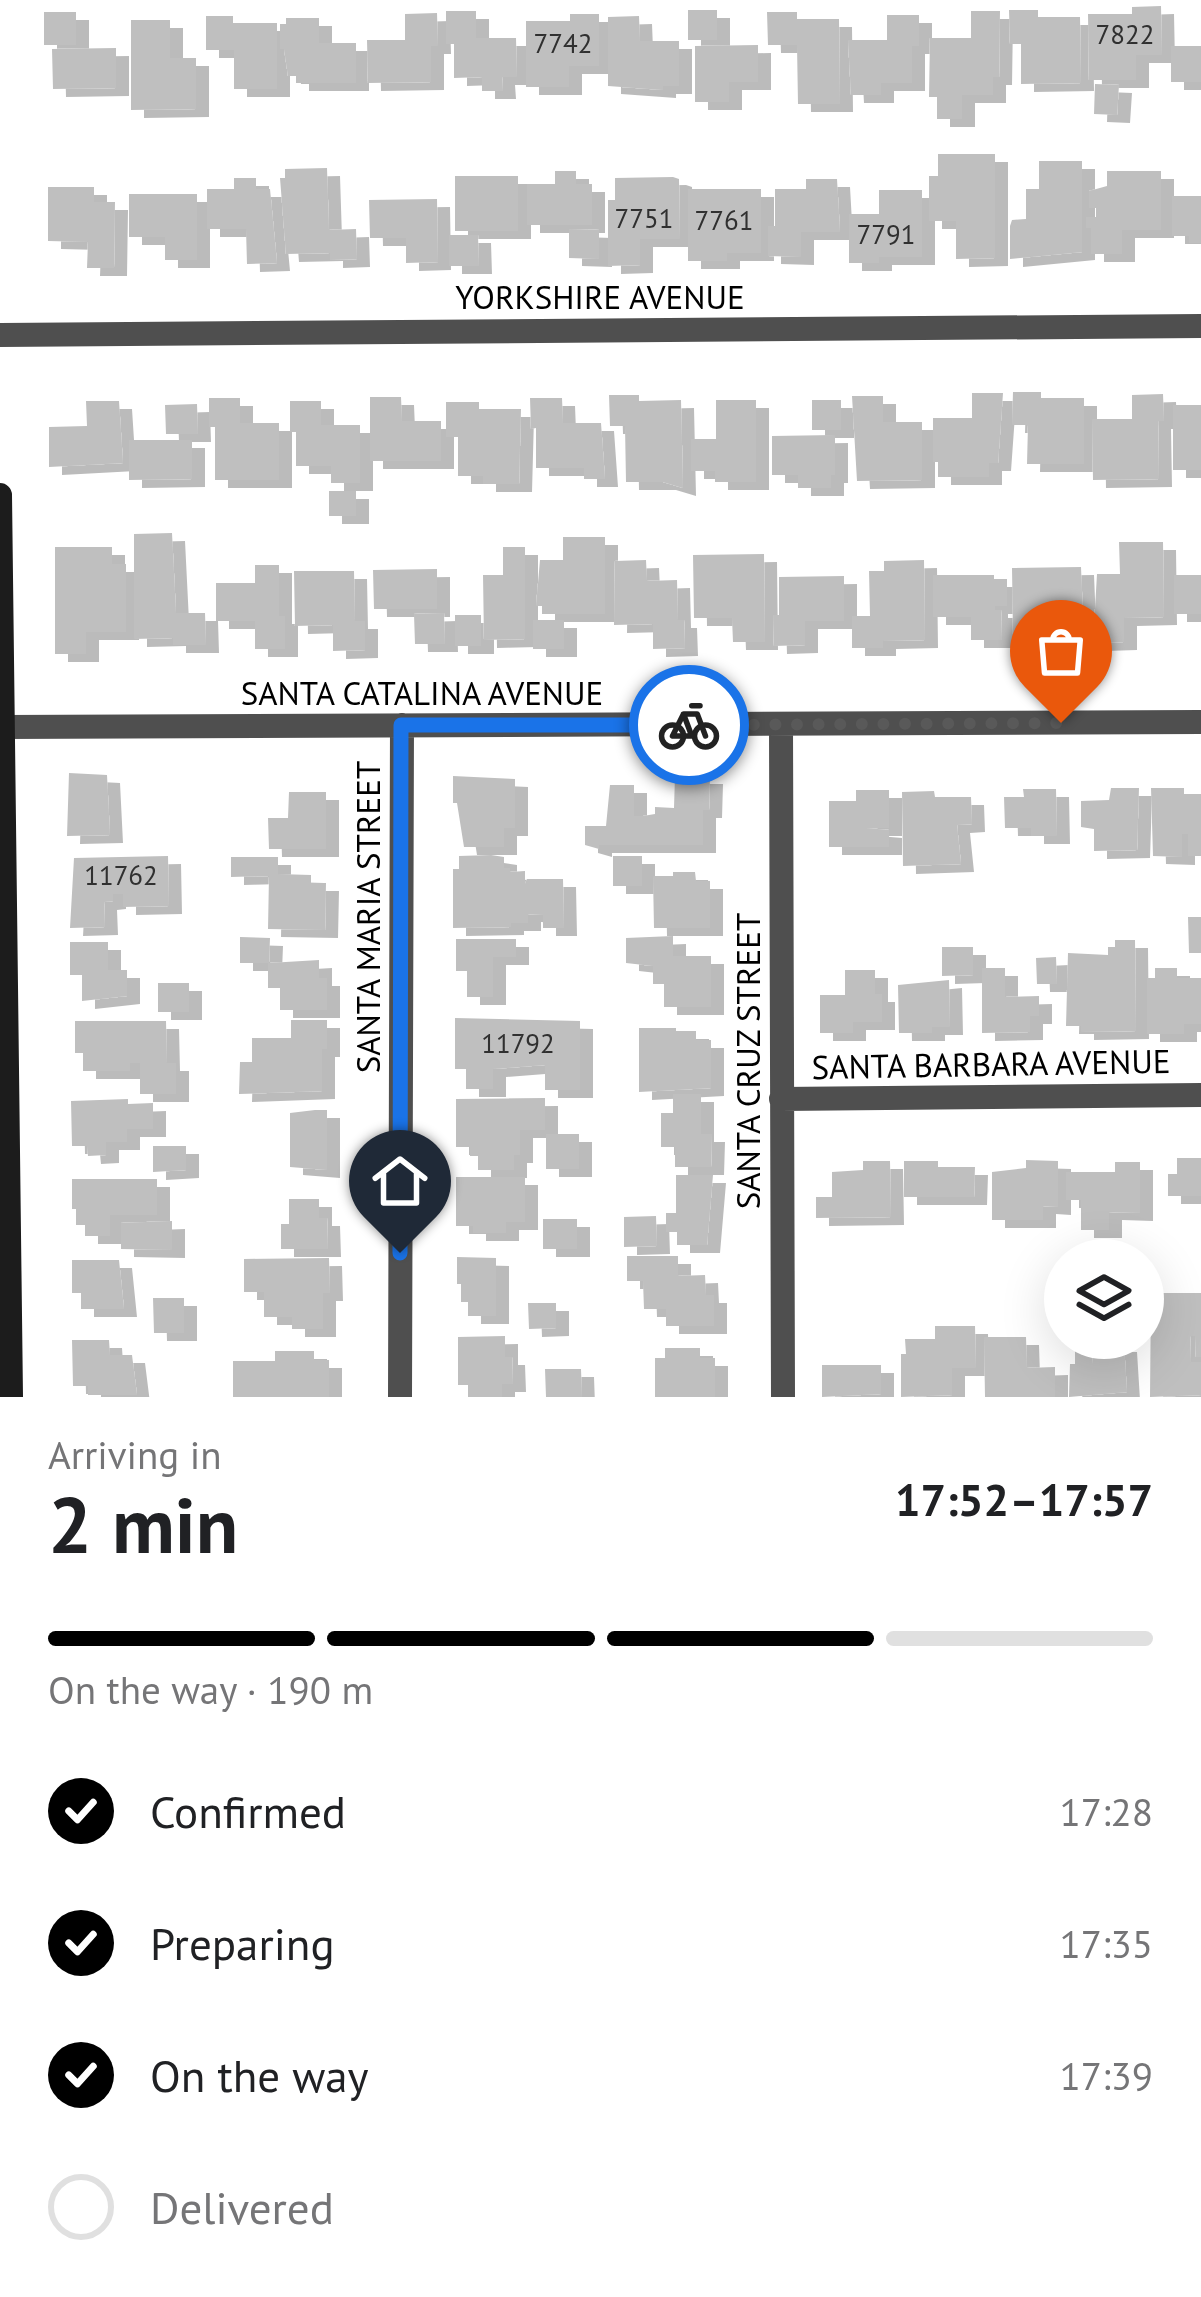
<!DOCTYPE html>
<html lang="en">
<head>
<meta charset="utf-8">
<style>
	:root { --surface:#fff; --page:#f2f2f2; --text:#202124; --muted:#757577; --line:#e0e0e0; --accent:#000 }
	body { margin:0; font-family:"PT Sans",sans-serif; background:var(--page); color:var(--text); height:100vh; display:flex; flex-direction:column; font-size:45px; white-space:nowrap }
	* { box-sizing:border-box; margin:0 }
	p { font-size:39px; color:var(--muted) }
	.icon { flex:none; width:66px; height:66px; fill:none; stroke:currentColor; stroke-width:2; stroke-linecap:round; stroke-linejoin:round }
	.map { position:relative; height:1397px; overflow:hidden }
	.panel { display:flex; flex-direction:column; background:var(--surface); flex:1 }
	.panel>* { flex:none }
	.fabs { position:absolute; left:1044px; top:1239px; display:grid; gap:24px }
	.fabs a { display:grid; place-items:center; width:120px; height:120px; border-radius:50%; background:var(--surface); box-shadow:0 12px 48px #0002; font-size:60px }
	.pin { position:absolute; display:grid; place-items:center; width:102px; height:102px; color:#fff; margin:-123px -51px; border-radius:50% 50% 50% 0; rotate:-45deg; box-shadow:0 0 12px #0007 }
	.pin .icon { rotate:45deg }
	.courier { position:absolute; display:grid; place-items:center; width:120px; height:120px; margin:-60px; border:9px solid #1a73e8; border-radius:50%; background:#fff; color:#222; box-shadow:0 3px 15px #0007 }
	.headline em { font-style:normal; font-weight:700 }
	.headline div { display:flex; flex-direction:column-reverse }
	.headline { display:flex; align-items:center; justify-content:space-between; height:204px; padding:0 48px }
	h1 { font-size:78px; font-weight:700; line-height:90px }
	.bar { display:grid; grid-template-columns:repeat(4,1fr); gap:18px 12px; align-content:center; height:144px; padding:0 48px }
	.bar i { height:15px; border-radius:9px; background:var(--line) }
	.bar .active { background:var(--accent) }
	.bar p { grid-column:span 4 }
	ol { padding:0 48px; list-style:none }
	li { display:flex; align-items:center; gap:36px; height:132px }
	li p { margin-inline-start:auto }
	li .icon { padding:12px; border-radius:50%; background:var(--accent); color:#fff; stroke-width:4 }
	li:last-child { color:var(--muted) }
	li i { width:66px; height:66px; border:6px solid var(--line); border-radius:50% }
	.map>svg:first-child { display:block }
</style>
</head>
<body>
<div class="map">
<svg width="1201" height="1397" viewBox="0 0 1201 1397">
	<defs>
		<filter id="shadow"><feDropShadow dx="13" dy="8" stdDeviation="0" flood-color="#0004"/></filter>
	</defs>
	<rect width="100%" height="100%" fill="#fff"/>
	<path fill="#bfbfbf" filter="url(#shadow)" d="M 1161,6 L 1162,55 L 1136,55 L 1136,80 L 1089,80 L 1088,14 L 1132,14 L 1132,7 Z
		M 688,10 L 717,10 L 717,40 L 688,40 Z
		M 1009,10 L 1038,10 L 1038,17 L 1080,17 L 1081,83 L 1021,84 L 1021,44 L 1010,44 Z
		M 446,11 L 476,11 L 476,38 L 516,38 L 517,77 L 502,77 L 503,91 L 482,91 L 482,77 L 454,78 L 454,44 L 446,44 Z
		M 971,11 L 1000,11 L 999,77 L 993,77 L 993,95 L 962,95 L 962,119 L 937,119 L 937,97 L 929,97 L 930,38 L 971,38 Z
		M 44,12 L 76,12 L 76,45 L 44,45 Z
		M 767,12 L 797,12 L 797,19 L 839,19 L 840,104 L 798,104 L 797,45 L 768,45 Z
		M 437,13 L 438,46 L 431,46 L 431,82 L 368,83 L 367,40 L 405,40 L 405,14 Z
		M 570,14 L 599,14 L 599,66 L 569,66 L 569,87 L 526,87 L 526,21 L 570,21 Z
		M 887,15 L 919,15 L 919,46 L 912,46 L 912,83 L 881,83 L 881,95 L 851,95 L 848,40 L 887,40 Z
		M 206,16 L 233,16 L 233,23 L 277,23 L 277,89 L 234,89 L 234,50 L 206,50 Z
		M 639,16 L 640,41 L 679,41 L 679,86 L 663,86 L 663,90 L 608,86 L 608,17 Z
		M 286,18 L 319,18 L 319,43 L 356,43 L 356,83 L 296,83 L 296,76 L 288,76 L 284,49 L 280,49 L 280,24 L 286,24 Z
		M 131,20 L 170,20 L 170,58 L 196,58 L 196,109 L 131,110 Z
		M 758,45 L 758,82 L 729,82 L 729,102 L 695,102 L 695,46 Z
		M 1171,46 L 1201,46 L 1201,82 L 1171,82 Z
		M 116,48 L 116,88 L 53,89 L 52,49 Z
		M 1095,84 L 1119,85 L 1117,115 L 1094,114 Z
		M 938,154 L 995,154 L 995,258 L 956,259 L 956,221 L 929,221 L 929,176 L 938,176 Z
		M 1039,161 L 1082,161 L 1082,252 L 1010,259 L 1010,226 L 1012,220 L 1026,219 L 1026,189 L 1039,189 Z
		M 327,168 L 329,230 L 356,229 L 357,259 L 330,260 L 330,253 L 286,254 L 280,178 L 285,178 L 285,169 Z
		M 555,171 L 576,171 L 576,184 L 592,184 L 592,225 L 527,225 L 527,184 L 555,184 Z
		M 1107,171 L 1161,171 L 1161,230 L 1122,230 L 1122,254 L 1091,254 L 1091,228 L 1086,228 L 1086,217 L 1096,217 L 1096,208 L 1089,208 L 1089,191 L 1107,186 Z
		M 455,176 L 518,176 L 518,231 L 455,231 Z
		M 673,177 L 679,179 L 680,239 L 640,239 L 640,265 L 608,266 L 608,200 L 615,200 L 615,178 Z
		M 234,178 L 256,178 L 256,189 L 270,189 L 277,263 L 247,264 L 246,229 L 207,229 L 207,189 L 234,189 Z
		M 806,179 L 837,179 L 840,232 L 801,232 L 801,257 L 768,256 L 768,226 L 775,226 L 775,189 L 806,189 Z
		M 48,187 L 94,187 L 94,202 L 115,202 L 114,268 L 87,268 L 88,242 L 48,241 Z
		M 688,189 L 761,189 L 761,253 L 727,253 L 727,261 L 688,261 Z
		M 879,190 L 922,190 L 922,257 L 879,257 L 879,263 L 849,263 L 849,214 L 879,214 Z
		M 129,194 L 197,194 L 197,260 L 165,260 L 165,237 L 129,237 Z
		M 1172,196 L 1201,196 L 1201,243 L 1189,243 L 1189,236 L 1172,236 Z
		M 437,199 L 438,262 L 406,263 L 406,238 L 370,238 L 369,200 Z
		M 569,229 L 599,230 L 599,259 L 569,258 Z
		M 449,235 L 478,235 L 479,266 L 449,266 Z
		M 1013,392 L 1041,392 L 1041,398 L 1084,398 L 1084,464 L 1027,464 L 1028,425 L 1012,425 Z
		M 972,393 L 1003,393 L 998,463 L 989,463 L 989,477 L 938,477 L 938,462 L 933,462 L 933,418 L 972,418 Z
		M 1163,394 L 1164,421 L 1158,421 L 1159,479 L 1093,480 L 1092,419 L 1132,419 L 1132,395 Z
		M 609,395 L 639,395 L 639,401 L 681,400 L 683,488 L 663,482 L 626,482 L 625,426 L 610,426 Z
		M 852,396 L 883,396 L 883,422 L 922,422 L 922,480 L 857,481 Z
		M 370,397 L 401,397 L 402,421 L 441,421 L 441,461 L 370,461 Z
		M 209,398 L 240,398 L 240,423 L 279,423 L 279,480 L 215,480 L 215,427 L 209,427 Z
		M 530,398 L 562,398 L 563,423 L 601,423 L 605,479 L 584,479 L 584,468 L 536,468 L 536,428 L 531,429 Z
		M 716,400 L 756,400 L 756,482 L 715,482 L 715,471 L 691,471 L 691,439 L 716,439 Z
		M 812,400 L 841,400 L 841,430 L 812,430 Z
		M 86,401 L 119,401 L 123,463 L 49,467 L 49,427 L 87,426 Z
		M 290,401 L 321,401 L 321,425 L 360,425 L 360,483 L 331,483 L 331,466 L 296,466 L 296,432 L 290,432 Z
		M 446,402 L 479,402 L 479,409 L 521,409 L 519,484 L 483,484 L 483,476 L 458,476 L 458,437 L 446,437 Z
		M 197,404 L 198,434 L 166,434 L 165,405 Z
		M 1173,405 L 1201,405 L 1201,470 L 1173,470 Z
		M 835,435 L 835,475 L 831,475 L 831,488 L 798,488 L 798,475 L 772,475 L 772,436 Z
		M 129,440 L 192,440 L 192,479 L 129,480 Z
		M 329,491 L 356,491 L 356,516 L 329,516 Z
		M 172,533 L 176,613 L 205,613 L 206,645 L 173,645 L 173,638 L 134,639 L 134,534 Z
		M 563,537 L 605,537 L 605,614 L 542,614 L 542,606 L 536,606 L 540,560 L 563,560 Z
		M 1119,542 L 1163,542 L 1164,617 L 1124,618 L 1124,642 L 1093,643 L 1097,574 L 1120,574 Z
		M 55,547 L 112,547 L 112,564 L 126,564 L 126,632 L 86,632 L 86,654 L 55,654 Z
		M 503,547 L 525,547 L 525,639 L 484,640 L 483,575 L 503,575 Z
		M 764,554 L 765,642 L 733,642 L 732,618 L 694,618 L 693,555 Z
		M 646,560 L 647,581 L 677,580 L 678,620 L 684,620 L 685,648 L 653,649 L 653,624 L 614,625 L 615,561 Z
		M 924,560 L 925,640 L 883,641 L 883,648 L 852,648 L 852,616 L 870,616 L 869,571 L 884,571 L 884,561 Z
		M 255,565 L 279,565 L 279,616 L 285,616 L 285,649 L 255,649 L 255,621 L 216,621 L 216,583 L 255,583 Z
		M 1081,567 L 1084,639 L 1056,639 L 1056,633 L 1013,634 L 1012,568 Z
		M 437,569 L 437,609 L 374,609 L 373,570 Z
		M 294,571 L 354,571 L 355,621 L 365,621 L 365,650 L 333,651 L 333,625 L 295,626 Z
		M 933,575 L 994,575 L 994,579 L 1007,579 L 1007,606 L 995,606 L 995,610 L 1001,610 L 1002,640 L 971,640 L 971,617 L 933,617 Z
		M 1174,575 L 1201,575 L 1201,614 L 1174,614 Z
		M 844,576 L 844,621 L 805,621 L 805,645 L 774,646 L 773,615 L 779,615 L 779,577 Z
		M 444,613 L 445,644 L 415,644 L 414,614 Z
		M 455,615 L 481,615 L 481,646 L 455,646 Z
		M 533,620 L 564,620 L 564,649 L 533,649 Z
		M 69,773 L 107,775 L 110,835 L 67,836 Z
		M 453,776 L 515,779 L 515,828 L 504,828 L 504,847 L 464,847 L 457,803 L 453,803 Z
		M 675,776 L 710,776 L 709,810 L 703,810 L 703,845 L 599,845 L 599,849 L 585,845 L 585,826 L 606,826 L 610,785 L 634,785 L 634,816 L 643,816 L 655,814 L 655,807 L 674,808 Z
		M 1111,788 L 1139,788 L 1137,850 L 1094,851 L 1094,829 L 1081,827 L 1081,801 L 1109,800 Z
		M 1151,788 L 1184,788 L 1184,794 L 1201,794 L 1201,856 L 1188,856 L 1188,834 L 1182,834 L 1182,857 L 1153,856 Z
		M 1023,789 L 1056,789 L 1057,836 L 1031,836 L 1031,828 L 1005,828 L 1004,797 L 1024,797 Z
		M 856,790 L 889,790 L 889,828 L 866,828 L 889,830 L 889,847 L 829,847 L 829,801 L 856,801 Z
		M 934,791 L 935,797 L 971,797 L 972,824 L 957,825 L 961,864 L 903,866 L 902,792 Z
		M 289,792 L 326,792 L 326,849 L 269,849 L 268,818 L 288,818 Z
		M 491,855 L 504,857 L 504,868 L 510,868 L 510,872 L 525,871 L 525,884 L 527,879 L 563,879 L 564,928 L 543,928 L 543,915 L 528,914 L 528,923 L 511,923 L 511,927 L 453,928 L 453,869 L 459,869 L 459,856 Z
		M 168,856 L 169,906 L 123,907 L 123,894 L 113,894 L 113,901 L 104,902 L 105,927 L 70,928 L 74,858 Z
		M 613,856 L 642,856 L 642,886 L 613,886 Z
		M 231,857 L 278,857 L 278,874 L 311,875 L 311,883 L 326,883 L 325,930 L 268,929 L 269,876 L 231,877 Z
		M 673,872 L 695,872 L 696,881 L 710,881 L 710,928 L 654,928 L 653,876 L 673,876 Z
		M 1188,917 L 1201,917 L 1201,953 L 1189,953 Z
		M 673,936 L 673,956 L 711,956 L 711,1007 L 664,1007 L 664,984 L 653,984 L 653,966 L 626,963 L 626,938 Z
		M 240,937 L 270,938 L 269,963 L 319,960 L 319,978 L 327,978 L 327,1010 L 280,1010 L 280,988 L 268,988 L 268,963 L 240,963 Z
		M 456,939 L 516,939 L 516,957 L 493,957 L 493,997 L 467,997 L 467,971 L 456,971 Z
		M 1115,940 L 1135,940 L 1136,1031 L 1081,1032 L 1081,1026 L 1066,1026 L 1068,953 L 1108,955 L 1108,947 L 1115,947 Z
		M 70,942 L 108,942 L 108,970 L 127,970 L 127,996 L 82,1001 L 82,975 L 70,975 Z
		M 942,947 L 973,947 L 973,975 L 942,976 Z
		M 1056,957 L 1057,984 L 1037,984 L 1036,958 Z
		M 982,968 L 1005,968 L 1005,997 L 1039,996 L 1039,1016 L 1030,1016 L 1030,1032 L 982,1033 Z
		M 1155,968 L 1177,968 L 1177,978 L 1201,978 L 1201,1024 L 1184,1024 L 1184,1034 L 1147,1034 L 1147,978 L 1155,978 Z
		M 845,970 L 875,970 L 875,994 L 882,994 L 882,1022 L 853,1022 L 853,1033 L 820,1033 L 820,995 L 845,995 Z
		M 949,980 L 950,1027 L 932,1027 L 932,1033 L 899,1033 L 898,985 Z
		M 158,983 L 189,983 L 189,1012 L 158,1012 Z
		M 455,1018 L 580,1021 L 580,1090 L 545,1090 L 545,1065 L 493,1069 L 493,1089 L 466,1089 L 466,1069 L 455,1069 Z
		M 291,1020 L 327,1020 L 327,1049 L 322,1049 L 322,1091 L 239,1094 L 240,1062 L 252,1062 L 252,1038 L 291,1038 Z
		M 75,1021 L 166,1021 L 167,1063 L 176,1063 L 176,1094 L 140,1094 L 140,1063 L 130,1063 L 130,1071 L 83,1071 L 83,1053 L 75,1053 Z
		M 639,1028 L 676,1028 L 676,1031 L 696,1031 L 696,1040 L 711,1040 L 711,1088 L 639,1092 Z
		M 673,1094 L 701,1094 L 701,1134 L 712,1134 L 711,1167 L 675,1167 L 675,1147 L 661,1147 L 661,1113 L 673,1113 Z
		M 545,1098 L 545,1130 L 520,1130 L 520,1155 L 514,1155 L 514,1170 L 478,1170 L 478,1156 L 470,1156 L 470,1147 L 456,1147 L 456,1099 Z
		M 128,1099 L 128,1104 L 153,1103 L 153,1129 L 127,1129 L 127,1142 L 106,1142 L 106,1155 L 88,1156 L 87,1146 L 72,1146 L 71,1101 Z
		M 315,1110 L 327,1110 L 327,1170 L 290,1167 L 290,1113 Z
		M 546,1134 L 579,1134 L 579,1169 L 546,1169 Z
		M 153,1146 L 186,1146 L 186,1170 L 153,1172 Z
		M 1177,1158 L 1201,1158 L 1201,1196 L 1168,1196 L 1168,1174 L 1177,1174 Z
		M 1026,1160 L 1058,1161 L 1058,1207 L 1043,1206 L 1043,1220 L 992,1220 L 992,1172 L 1026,1168 Z
		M 863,1161 L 890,1161 L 891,1217 L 816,1218 L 816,1197 L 832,1197 L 832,1172 L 863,1170 Z
		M 904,1161 L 938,1161 L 938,1167 L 975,1167 L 974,1197 L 904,1197 Z
		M 1115,1162 L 1140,1162 L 1140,1213 L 1109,1212 L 1109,1230 L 1081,1230 L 1081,1200 L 1066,1200 L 1066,1172 L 1115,1172 Z
		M 676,1175 L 713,1175 L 707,1245 L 677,1245 L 677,1232 L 666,1232 L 666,1213 L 676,1213 Z
		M 456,1177 L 525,1177 L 525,1222 L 506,1222 L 506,1233 L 473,1233 L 473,1226 L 456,1226 Z
		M 72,1179 L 157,1179 L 157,1215 L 110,1215 L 110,1236 L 85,1236 L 85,1225 L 76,1225 L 76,1209 L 72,1209 Z
		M 289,1199 L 319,1199 L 319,1218 L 327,1218 L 328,1249 L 281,1249 L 281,1224 L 289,1224 Z
		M 656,1216 L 657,1246 L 624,1247 L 624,1217 Z
		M 543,1219 L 577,1219 L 577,1249 L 543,1249 Z
		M 172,1221 L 172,1250 L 121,1249 L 121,1223 Z
		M 627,1256 L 678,1256 L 678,1276 L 705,1275 L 706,1295 L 714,1295 L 714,1326 L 666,1326 L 666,1309 L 644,1309 L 643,1281 L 627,1281 Z
		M 457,1257 L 496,1258 L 496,1316 L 468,1316 L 468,1302 L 461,1302 L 461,1284 L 457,1284 Z
		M 329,1258 L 330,1293 L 323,1293 L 323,1329 L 292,1329 L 292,1317 L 264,1317 L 264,1292 L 244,1292 L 244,1259 Z
		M 72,1260 L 119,1260 L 124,1309 L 81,1309 L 81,1293 L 72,1293 Z
		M 1151,1293 L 1201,1293 L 1201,1357 L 1196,1357 L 1195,1336 L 1190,1336 L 1191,1362 L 1201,1362 L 1201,1395 L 1150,1397 Z
		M 153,1298 L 184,1298 L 184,1333 L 154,1333 Z
		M 528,1303 L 556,1303 L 556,1328 L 529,1329 Z
		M 935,1326 L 975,1326 L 976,1368 L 952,1368 L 952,1395 L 901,1397 L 901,1354 L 906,1354 L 905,1339 L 935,1339 Z
		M 505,1336 L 505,1357 L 512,1357 L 513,1384 L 502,1384 L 502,1397 L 468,1397 L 468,1385 L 458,1385 L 458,1337 Z
		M 984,1337 L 1026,1337 L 1027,1368 L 1055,1367 L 1055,1397 L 985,1397 Z
		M 72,1340 L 109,1340 L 110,1355 L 132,1355 L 137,1395 L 88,1395 L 88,1386 L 73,1386 Z
		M 1093,1344 L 1124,1344 L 1127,1392 L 1069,1397 L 1070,1364 L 1075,1364 L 1075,1349 L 1091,1349 L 1093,1364 Z
		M 665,1348 L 700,1348 L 700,1358 L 715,1358 L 715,1397 L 655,1397 L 655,1358 L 665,1358 Z
		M 275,1351 L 314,1351 L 314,1360 L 329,1360 L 329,1397 L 233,1397 L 233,1361 L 275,1361 Z
		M 822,1365 L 881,1365 L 881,1394 L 822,1397 Z
		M 545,1369 L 581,1369 L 582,1397 L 546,1397 Z"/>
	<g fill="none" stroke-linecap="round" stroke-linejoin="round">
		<path stroke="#4f4f4f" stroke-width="24" d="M 0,335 L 1201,326
			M 781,725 L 783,1397
			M 3,727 L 1201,722
			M 781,1099 L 1201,1095
			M 400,1397 L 402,725"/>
		<path stroke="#1c1c1c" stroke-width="24" d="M 0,495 L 11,1397"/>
	</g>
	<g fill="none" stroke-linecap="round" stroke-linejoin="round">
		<path stroke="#595959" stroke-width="12" stroke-dasharray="0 21.6" d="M 689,725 L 1061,723"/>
		<path stroke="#1a73e8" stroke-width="15" d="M 400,1253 L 401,725 L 689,725"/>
	</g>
	<g text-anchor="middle" stroke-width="12" stroke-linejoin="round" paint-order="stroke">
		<g font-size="27" fill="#303030">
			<text x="1125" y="44">7822</text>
			<text x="563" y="53">7742</text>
			<text x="644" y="228">7751</text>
			<text x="724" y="230">7761</text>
			<text x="886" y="244">7791</text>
			<text x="121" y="885">11762</text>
			<text x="518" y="1053">11792</text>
		</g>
		<g font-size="33" fill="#000" stroke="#fff">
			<text x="600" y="309">YORKSHIRE AVENUE</text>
			<text x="422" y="705">SANTA CATALINA AVENUE</text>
			<text transform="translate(368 917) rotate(-90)" y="12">SANTA MARIA STREET</text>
			<text transform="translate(748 1061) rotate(-90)" y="12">SANTA CRUZ STREET</text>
			<text transform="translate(991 1064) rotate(-1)" y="12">SANTA BARBARA AVENUE</text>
		</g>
	</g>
</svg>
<div class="fabs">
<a><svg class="icon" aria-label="layers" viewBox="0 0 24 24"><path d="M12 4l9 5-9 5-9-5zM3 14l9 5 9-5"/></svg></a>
</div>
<div class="pin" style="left:1061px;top:723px;background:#ea580c"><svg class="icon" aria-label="bag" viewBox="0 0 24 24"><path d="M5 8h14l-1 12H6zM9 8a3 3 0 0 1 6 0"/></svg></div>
<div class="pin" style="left:400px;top:1253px;background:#1f2937"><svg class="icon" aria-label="home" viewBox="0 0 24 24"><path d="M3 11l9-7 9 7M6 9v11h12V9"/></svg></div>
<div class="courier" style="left:689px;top:725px"><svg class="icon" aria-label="bike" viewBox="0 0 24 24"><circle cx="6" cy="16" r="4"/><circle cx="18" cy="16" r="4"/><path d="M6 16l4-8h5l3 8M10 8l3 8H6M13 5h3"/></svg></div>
</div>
<section class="panel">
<div class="headline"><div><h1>2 min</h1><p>Arriving in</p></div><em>17:52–17:57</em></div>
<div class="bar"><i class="active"></i><i class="active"></i><i class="active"></i><i></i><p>On the way · 190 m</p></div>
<ol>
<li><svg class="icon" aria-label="check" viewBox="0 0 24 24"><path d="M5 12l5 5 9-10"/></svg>Confirmed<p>17:28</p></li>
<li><svg class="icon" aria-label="check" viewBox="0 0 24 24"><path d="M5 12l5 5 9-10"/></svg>Preparing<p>17:35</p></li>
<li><svg class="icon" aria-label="check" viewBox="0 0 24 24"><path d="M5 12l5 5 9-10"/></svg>On the way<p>17:39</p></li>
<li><i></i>Delivered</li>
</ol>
</section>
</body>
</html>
